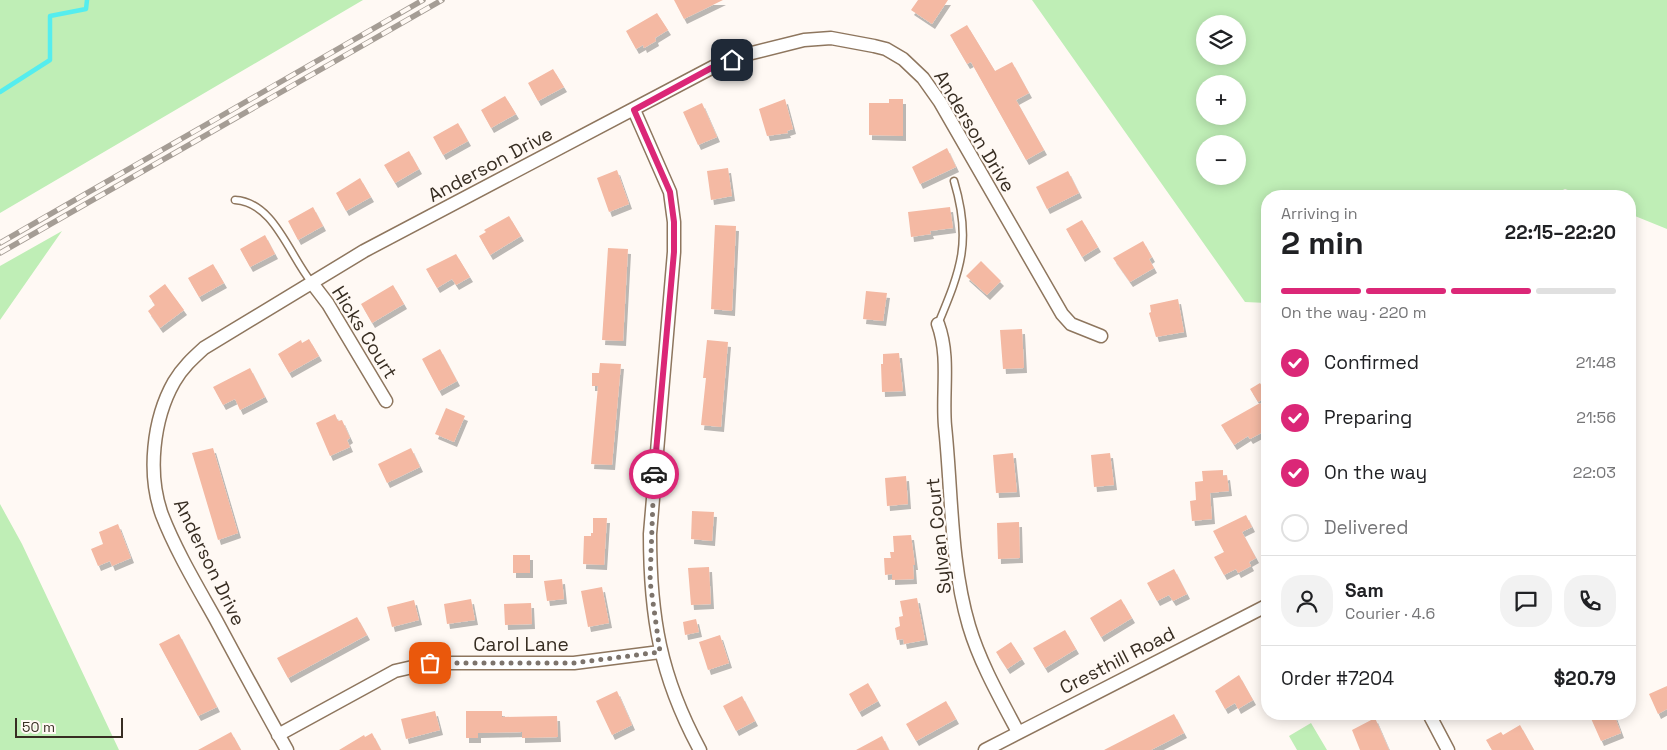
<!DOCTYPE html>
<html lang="en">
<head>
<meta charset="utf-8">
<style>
	:root { --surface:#fff; --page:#f2f2f2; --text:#202124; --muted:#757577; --line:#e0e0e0; --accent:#db2777 }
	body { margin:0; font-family:"Space Grotesk",sans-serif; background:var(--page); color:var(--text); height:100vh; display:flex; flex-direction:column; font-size:19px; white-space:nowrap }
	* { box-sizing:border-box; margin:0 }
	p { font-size:16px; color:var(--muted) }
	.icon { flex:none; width:28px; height:28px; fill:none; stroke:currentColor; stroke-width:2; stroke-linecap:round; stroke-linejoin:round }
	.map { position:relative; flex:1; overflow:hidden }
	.sheet { position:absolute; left:1261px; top:190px; width:375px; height:530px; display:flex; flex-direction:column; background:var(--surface); border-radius:20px; box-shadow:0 2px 12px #0003 }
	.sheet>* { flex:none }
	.controls { position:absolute; left:1196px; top:15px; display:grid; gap:10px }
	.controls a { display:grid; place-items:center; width:50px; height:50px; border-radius:50%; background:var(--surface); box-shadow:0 2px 12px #0003; font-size:25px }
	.scale { position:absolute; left:15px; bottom:12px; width:108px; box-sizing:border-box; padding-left:5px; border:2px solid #372d22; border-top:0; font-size:14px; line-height:18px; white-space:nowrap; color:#372d22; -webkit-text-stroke:4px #fff9f4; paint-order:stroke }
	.pin { position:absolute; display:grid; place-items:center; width:42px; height:42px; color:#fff; margin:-21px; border-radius:10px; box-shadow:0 2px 8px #0006 }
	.courier { position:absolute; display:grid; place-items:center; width:50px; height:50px; margin:-25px; border:4px solid #db2777; border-radius:50%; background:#fff; color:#222; box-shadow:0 1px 6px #0007 }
	.headline em { font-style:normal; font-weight:700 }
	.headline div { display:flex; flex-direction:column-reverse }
	.headline { display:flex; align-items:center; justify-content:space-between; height:85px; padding:0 20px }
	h1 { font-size:32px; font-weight:700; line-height:38px }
	.bar { display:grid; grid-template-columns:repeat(4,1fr); gap:8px 5px; align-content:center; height:60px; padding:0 20px }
	.bar i { height:6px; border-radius:4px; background:var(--line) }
	.bar .on { background:var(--accent) }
	.bar p { grid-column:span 4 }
	.line { display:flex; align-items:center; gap:12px; padding:0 20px; border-top:1px solid var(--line) }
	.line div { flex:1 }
	.round { display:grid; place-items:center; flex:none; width:52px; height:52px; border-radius:20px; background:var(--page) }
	ol { padding:0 20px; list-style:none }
	li { display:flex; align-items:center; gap:15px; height:55px }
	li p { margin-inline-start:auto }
	li .icon { padding:5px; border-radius:50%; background:var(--accent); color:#fff; stroke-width:4 }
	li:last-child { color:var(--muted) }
	li i { width:28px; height:28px; border:2px solid var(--line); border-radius:50% }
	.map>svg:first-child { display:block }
</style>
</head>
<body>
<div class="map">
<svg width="1667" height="750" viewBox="0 0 1667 750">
	<defs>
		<filter id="shadow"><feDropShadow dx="3" dy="5" stdDeviation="0" flood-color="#0004"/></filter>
	</defs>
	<rect width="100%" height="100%" fill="#fff9f4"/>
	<path fill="#bfeeb6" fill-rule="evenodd" d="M 0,0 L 363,0 L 0,213 Z
		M 1032,0 L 1667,0 L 1667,229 L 1630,214 L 1630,196 L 1584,196 L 1565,189 L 1550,196 L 1268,196 L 1267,303 L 1245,302 ZM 1205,24 L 1238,24 L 1238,56 L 1205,56 ZM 1205,84 L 1238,84 L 1238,116 L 1205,116 ZM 1205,144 L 1238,144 L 1238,176 L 1205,176 Z
		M 62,231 L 0,320 L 0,266 Z
		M 0,504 L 22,544 L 119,750 L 0,750 Z
		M 1311,723 L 1327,750 L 1297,750 L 1289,736 Z"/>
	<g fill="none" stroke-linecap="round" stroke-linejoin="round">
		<path stroke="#55edee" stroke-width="4.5" d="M 0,92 L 50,60 L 50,16 L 86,9 L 87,0"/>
	</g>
	<path fill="#f4b9a3" filter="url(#shadow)" d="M 674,0 L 723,0 L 684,19 Z
		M 918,0 L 948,0 L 932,24 L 911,10 Z
		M 657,13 L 668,30 L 655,38 L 656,41 L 644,48 L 643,45 L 636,49 L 626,31 Z
		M 967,25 L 995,71 L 1012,62 L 1029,93 L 1016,100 L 1044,150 L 1026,160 L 971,62 L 967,64 L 950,35 Z
		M 553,69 L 564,87 L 538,101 L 528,83 Z
		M 505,96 L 516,114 L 491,128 L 481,110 Z
		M 785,99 L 793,129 L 787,131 L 788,133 L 767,136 L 759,109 Z
		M 889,99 L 903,99 L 903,136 L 869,135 L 869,103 L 889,103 Z
		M 702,103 L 717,137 L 698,145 L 683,112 Z
		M 458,123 L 468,141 L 443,155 L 433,137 Z
		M 947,148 L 956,167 L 920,184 L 912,167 Z
		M 409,151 L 419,169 L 395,183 L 384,165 Z
		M 728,168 L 732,196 L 711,200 L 707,171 Z
		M 617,170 L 629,204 L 609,212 L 597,178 Z
		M 1068,171 L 1079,193 L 1047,209 L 1036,187 Z
		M 360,178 L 371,197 L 346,211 L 336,193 Z
		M 313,207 L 323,226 L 298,240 L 288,221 Z
		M 950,207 L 953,228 L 930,231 L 931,234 L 911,237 L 908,212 Z
		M 509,216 L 521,236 L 490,255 L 479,236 L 486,232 L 484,230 Z
		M 1082,220 L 1098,247 L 1082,257 L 1066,229 Z
		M 715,225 L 736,226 L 732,311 L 711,309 Z
		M 265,235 L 275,254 L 250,267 L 240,249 Z
		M 1143,241 L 1152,257 L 1149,259 L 1154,268 L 1130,282 L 1113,258 Z
		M 608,248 L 628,249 L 623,341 L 602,340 Z
		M 456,254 L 470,277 L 456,285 L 452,279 L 437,288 L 426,269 Z
		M 981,261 L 1001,281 L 987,295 L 966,276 Z
		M 213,264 L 224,283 L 199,297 L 188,278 Z
		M 165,284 L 184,310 L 160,328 L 148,311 L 155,305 L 149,296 Z
		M 393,285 L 404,304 L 372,323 L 361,304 Z
		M 866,291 L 887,293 L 883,321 L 863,319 Z
		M 1178,299 L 1184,332 L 1156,337 L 1149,313 L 1151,312 L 1150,305 Z
		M 1022,329 L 1024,368 L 1003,369 L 1000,330 Z
		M 309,339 L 319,356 L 289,373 L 278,354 L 301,340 L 302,343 Z
		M 707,340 L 728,342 L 721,427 L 701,425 L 706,378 L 703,378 Z
		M 440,349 L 457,381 L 439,391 L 422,359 Z
		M 899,353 L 903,391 L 882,392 L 881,364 L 883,364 L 883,354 Z
		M 600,363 L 621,364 L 612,465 L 591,464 L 598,386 L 592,386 L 592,373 L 599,373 Z
		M 250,368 L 265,397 L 240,410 L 235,399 L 223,405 L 213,387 Z
		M 1260,383 L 1268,396 L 1258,402 L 1250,389 Z
		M 1260,403 L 1268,415 L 1268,425 L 1263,428 L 1265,431 L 1250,439 L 1248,436 L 1234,445 L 1221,425 Z
		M 446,408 L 465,416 L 454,442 L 435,434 Z
		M 335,414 L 338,421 L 342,420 L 350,438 L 347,440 L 350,447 L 330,456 L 316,423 Z
		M 213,448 L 238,533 L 218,540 L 192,453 Z
		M 411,448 L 420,467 L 387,483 L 378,464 Z
		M 1013,453 L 1017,492 L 996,493 L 993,455 Z
		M 1110,453 L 1114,485 L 1094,487 L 1091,455 Z
		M 1223,470 L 1223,476 L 1227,475 L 1229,491 L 1210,493 L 1212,519 L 1192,521 L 1190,501 L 1196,500 L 1195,482 L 1203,481 L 1202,471 Z
		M 906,476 L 908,504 L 887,506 L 885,478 Z
		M 692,511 L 714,512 L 712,541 L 691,539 Z
		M 1246,515 L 1252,527 L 1242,532 L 1256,558 L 1249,562 L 1251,566 L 1238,573 L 1236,569 L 1224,575 L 1214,557 L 1224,552 L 1213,531 Z
		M 593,518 L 607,518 L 604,565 L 583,564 L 584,536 L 591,536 L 591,533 L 593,533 Z
		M 1019,522 L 1020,558 L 998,559 L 997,523 Z
		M 118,524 L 131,558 L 112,566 L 110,561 L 98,566 L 91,549 L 103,544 L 99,532 Z
		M 911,535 L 915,565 L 913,565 L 914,579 L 892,580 L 892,574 L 885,575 L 884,558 L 891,558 L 890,552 L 894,552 L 893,536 Z
		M 513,555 L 530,555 L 530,573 L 513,573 Z
		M 709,567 L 711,604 L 691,605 L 688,568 Z
		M 1174,569 L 1187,594 L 1173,601 L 1169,595 L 1157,601 L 1147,583 Z
		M 562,579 L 564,599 L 547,601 L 544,581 Z
		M 602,587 L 609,623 L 588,627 L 581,591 Z
		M 917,598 L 925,640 L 904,644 L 903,639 L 897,640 L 895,628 L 900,626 L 899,617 L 903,616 L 900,601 Z
		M 471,599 L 475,620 L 447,624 L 444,604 Z
		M 1121,599 L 1132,618 L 1101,637 L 1090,618 Z
		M 414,600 L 419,620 L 392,627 L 387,607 Z
		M 531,603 L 532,624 L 505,625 L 504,604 Z
		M 357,617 L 367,635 L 288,678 L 277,658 Z
		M 696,619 L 699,632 L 685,635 L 683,622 Z
		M 1065,630 L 1076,649 L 1045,668 L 1033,648 Z
		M 179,634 L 217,707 L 198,716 L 159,644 Z
		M 720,635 L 729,663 L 708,670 L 699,642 Z
		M 1011,642 L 1022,659 L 1007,669 L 996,652 Z
		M 1239,675 L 1253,700 L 1238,709 L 1235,703 L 1225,709 L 1215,691 Z
		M 868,683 L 878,701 L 859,712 L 849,694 Z
		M 1667,686 L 1667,709 L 1658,714 L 1649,694 Z
		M 617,691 L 632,725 L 612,735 L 596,701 Z
		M 742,696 L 755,721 L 736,731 L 723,706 Z
		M 946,701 L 956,719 L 916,741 L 906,724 Z
		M 435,711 L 440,730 L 406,739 L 401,719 Z
		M 466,711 L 502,711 L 502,717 L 557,716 L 558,737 L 522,738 L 522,732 L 478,733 L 478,738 L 466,738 Z
		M 1174,714 L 1184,733 L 1151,750 L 1104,750 Z
		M 1589,714 L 1614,714 L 1621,733 L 1601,741 Z
		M 1375,718 L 1389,750 L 1360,750 L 1352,730 Z
		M 1520,725 L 1534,750 L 1492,750 L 1486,740 L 1501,732 L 1503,735 Z
		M 231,732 L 241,750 L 198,750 Z
		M 372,733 L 381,750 L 339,750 L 364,735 L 365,737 Z
		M 882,736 L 889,750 L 856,750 Z"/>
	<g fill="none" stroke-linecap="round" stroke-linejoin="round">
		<defs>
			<path id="lane" d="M 235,200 C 274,202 289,255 312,283
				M 938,324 C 961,269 972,241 954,181"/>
			<path id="street" d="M 634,110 L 670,192 L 674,222 L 674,252 L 650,534 C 650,617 660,676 700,750
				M 312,283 L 328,304 L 386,401
				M 938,324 C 950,357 942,392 945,426 C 952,492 950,562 969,626 C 980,663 1000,698 1018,732
				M 1429,714 L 1448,750
				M 278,735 L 395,671 L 430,663 L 574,663 L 660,652
				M 287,750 C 263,707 239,663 216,620 C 197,586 176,551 162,515 C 147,474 153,419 174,382 C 182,368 193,358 204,348 L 364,251 L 715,66 L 748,54 L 804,40 L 831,38 L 874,46 L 886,49 L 903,59 L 923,78 L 940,102 L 1062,314 L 1071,324 L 1101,336
				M 985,750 L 1268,605"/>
		</defs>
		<use href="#lane" stroke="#8e765e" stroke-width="9"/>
		<use href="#street" stroke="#8e765e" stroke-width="15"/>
		<use href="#lane" stroke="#fff" stroke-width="6"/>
		<use href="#street" stroke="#fff" stroke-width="12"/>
		<defs>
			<path id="rail" d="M 0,243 L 423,0
				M 0,253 L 442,0"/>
		</defs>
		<use href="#rail" stroke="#a59d95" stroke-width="5.5"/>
		<use href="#rail" stroke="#fff9f4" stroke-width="4" stroke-dasharray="11" stroke-linecap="butt"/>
	</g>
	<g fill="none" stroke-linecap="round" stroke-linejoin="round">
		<path stroke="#7d746c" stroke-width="5" stroke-dasharray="0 9" d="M 430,663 L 574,663 L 660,652 L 650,581 L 654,474"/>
		<path stroke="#db2777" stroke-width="6" d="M 654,474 L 674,252 L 674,222 L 670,192 L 634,110 L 715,66 L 732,60"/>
	</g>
	<g text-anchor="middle" stroke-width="4.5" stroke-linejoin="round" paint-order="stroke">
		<g font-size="19" fill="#372d22" stroke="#fff9f4">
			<text transform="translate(975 131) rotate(59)" y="7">Anderson Drive</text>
			<text transform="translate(490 164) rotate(-28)" y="7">Anderson Drive</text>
			<text transform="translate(365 332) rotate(58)" y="7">Hicks Court</text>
			<text transform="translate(938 536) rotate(-96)" y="7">Sylvan Court</text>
			<text transform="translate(210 562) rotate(64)" y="7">Anderson Drive</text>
			<text x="521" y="651">Carol Lane</text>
			<text transform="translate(1117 660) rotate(-27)" y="7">Cresthill Road</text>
		</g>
	</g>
</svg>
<div class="controls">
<a><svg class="icon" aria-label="layers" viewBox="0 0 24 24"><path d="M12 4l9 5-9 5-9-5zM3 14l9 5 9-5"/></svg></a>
<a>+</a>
<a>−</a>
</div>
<div class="scale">50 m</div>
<div class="pin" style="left:430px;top:663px;background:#ea580c"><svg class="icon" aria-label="bag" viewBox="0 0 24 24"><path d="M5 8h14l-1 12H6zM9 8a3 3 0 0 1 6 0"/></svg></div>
<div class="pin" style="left:732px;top:60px;background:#1f2937"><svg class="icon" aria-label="home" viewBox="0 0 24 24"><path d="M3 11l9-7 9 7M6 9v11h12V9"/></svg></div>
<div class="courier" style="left:654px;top:474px"><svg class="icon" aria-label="car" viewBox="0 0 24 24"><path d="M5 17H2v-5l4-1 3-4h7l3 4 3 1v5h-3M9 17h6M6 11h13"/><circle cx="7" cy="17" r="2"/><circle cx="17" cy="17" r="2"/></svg></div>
<section class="sheet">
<div class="headline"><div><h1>2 min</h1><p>Arriving in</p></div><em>22:15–22:20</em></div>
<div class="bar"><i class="on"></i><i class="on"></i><i class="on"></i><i></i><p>On the way · 220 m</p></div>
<ol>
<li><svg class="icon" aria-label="check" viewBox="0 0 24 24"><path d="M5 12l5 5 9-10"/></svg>Confirmed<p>21:48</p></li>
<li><svg class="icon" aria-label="check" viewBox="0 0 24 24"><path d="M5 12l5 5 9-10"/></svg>Preparing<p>21:56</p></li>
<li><svg class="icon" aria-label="check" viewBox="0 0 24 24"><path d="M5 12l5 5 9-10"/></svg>On the way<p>22:03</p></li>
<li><i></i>Delivered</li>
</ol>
<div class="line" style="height:90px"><a class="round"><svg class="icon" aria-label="person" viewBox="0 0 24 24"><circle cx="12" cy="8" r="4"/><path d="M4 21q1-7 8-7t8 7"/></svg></a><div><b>Sam</b><p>Courier · 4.6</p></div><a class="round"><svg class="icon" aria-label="chat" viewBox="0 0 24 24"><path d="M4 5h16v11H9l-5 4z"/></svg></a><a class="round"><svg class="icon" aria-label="phone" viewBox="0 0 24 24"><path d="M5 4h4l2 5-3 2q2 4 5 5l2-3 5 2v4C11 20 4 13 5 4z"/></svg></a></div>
<div class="line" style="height:65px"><div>Order #7204</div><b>$20.79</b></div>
</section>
</div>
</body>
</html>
